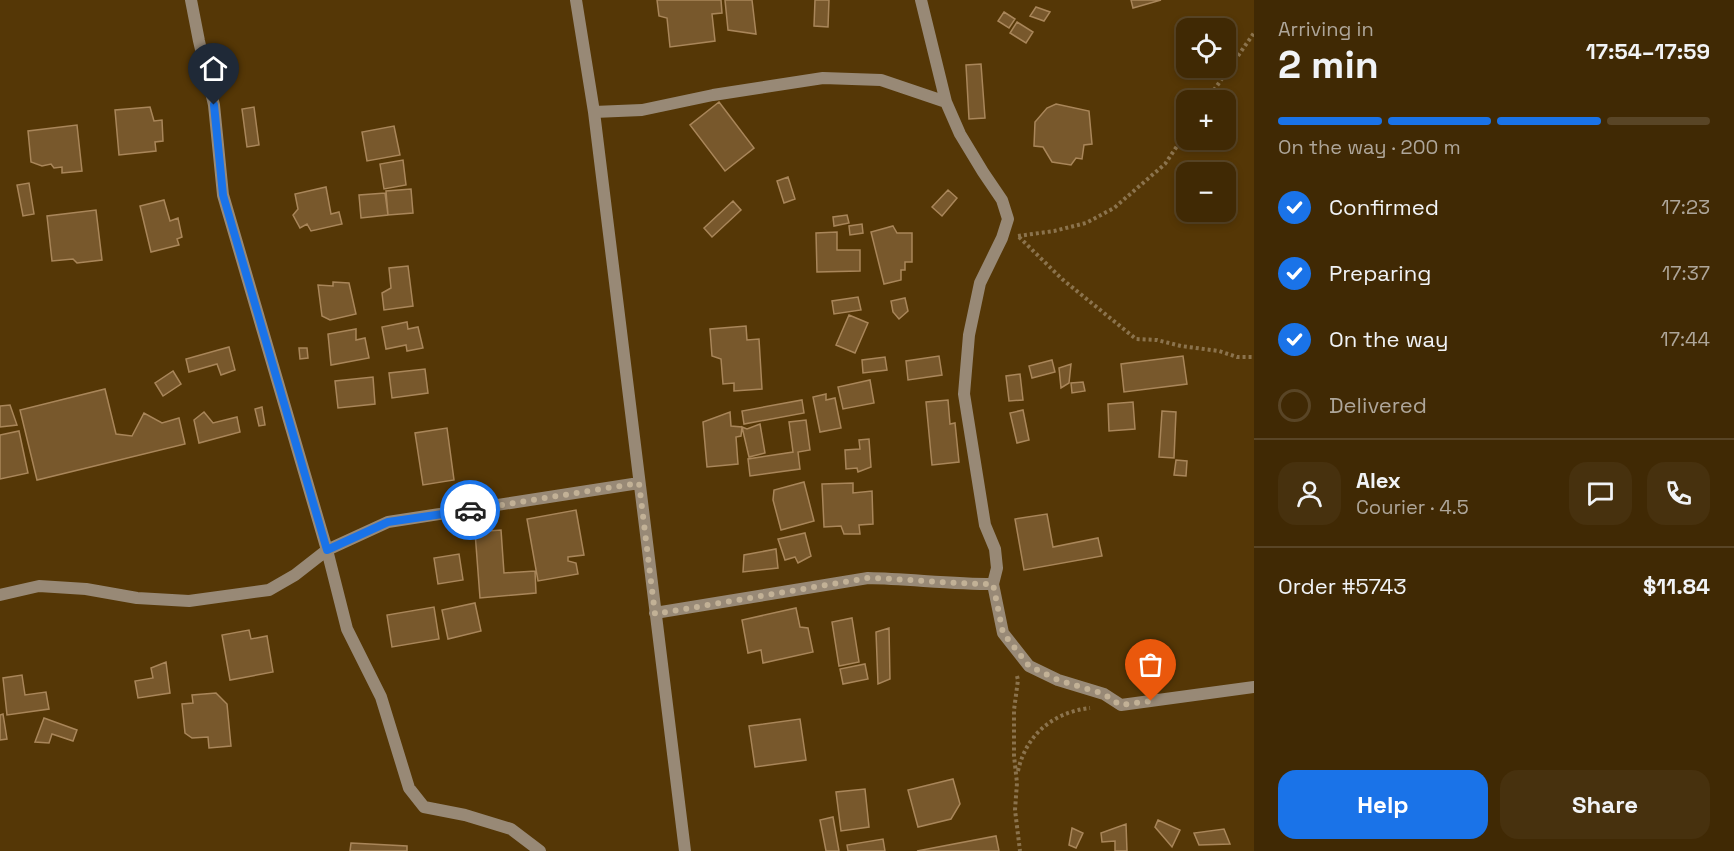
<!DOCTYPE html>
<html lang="en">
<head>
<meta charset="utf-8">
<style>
	:root { --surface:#402904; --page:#47310e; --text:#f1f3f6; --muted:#aea69a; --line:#594526; --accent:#1a73e8 }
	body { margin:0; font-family:"Space Grotesk",sans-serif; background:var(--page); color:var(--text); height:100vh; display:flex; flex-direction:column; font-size:22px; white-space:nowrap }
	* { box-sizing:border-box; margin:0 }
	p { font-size:20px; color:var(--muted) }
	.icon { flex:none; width:33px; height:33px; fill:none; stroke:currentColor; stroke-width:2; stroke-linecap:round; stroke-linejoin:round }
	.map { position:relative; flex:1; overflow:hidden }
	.drawer { display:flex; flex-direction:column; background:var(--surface); width:480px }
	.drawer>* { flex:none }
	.fabs { position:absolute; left:1176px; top:18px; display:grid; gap:12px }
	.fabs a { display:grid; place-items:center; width:60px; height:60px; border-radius:12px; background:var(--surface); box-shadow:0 3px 9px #0003,0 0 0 2px var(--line); font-size:30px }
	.pin { position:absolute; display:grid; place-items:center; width:51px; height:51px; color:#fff; margin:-62px -26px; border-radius:50% 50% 50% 0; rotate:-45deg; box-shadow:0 0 6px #0007 }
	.pin .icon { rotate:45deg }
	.courier { position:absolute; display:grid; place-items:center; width:60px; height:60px; margin:-30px; border:4px solid #1a73e8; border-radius:50%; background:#fff; color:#222; box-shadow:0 2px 8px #0007 }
	.headline em { font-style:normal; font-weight:700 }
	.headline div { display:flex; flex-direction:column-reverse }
	.headline { display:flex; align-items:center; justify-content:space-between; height:102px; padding:0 24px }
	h1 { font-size:39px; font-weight:700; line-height:45px }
	.bar { display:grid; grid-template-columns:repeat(4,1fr); gap:9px 6px; align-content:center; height:72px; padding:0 24px }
	.bar i { height:8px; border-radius:4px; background:var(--line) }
	.bar .on { background:var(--accent) }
	.bar p { grid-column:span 4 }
	.line { display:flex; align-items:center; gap:15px; padding:0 24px; border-top:2px solid var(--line) }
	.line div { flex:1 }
	.round { display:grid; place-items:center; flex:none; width:63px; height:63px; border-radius:18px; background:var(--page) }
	ol { padding:0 24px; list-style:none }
	li { display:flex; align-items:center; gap:18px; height:66px }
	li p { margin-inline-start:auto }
	li .icon { padding:6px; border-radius:50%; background:var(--accent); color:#fff; stroke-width:4 }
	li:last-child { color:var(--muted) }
	li i { width:33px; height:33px; border:3px solid var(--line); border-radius:50% }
	.button { display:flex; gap:12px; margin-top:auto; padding:12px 24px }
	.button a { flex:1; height:69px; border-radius:18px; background:var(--accent); color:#fff; font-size:24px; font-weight:700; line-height:69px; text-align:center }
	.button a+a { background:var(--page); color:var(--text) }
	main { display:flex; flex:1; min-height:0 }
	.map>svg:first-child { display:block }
</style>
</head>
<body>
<main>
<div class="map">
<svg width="1254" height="851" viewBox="0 0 1254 851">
	<rect width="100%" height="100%" fill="#553706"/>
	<path fill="#78582c" stroke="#a9865a" stroke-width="1.5" d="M 657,0 L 721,0 L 722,13 L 712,14 L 715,41 L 670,47 L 667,18 L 659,16 Z
		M 725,0 L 752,0 L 756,34 L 728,30 Z
		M 815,0 L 829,0 L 828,27 L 814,26 Z
		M 1131,0 L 1161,0 L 1133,8 Z
		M 1036,7 L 1050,12 L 1044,21 L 1030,16 Z
		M 1004,12 L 1015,19 L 1009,28 L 998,21 Z
		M 1017,22 L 1033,32 L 1026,43 L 1010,33 Z
		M 981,64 L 985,118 L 969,119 L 966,65 Z
		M 719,102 L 754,148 L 725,171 L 690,125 Z
		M 1056,104 L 1089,111 L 1092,144 L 1084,145 L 1082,159 L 1076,158 L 1071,165 L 1052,162 L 1043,147 L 1034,146 L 1035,122 L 1047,108 Z
		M 150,107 L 154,121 L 162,120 L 163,141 L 155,142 L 156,151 L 119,155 L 115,110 Z
		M 254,107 L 259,145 L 247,147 L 242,109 Z
		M 77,125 L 82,171 L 62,173 L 62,167 L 54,168 L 51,164 L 42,166 L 31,162 L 28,131 Z
		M 394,126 L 400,155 L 367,161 L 362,132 Z
		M 403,160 L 406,185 L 384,189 L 380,164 Z
		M 788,177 L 795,199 L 784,203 L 777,181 Z
		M 29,183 L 34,214 L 23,216 L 17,185 Z
		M 326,187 L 331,214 L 339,212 L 342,224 L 311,231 L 307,224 L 300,228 L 293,215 L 298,209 L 295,194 Z
		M 411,189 L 413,213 L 388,215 L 386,191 Z
		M 948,190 L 957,198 L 942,216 L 932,207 Z
		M 385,193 L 388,215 L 361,218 L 359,195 Z
		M 164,200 L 170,221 L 178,218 L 182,237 L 177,239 L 179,245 L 151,252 L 140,206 Z
		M 733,201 L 741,210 L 712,237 L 704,228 Z
		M 96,210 L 102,260 L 77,263 L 73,259 L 52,261 L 47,216 Z
		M 847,215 L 849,223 L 834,226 L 833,217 Z
		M 862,224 L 863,233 L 850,235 L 849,226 Z
		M 893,226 L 897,233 L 912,233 L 912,262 L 905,262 L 905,270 L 901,270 L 901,280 L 884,284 L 871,232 Z
		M 837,232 L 837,250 L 860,250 L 860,271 L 817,272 L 816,233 Z
		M 408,266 L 413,306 L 384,310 L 382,293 L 391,288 L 389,268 Z
		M 333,282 L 349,283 L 356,314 L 330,320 L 322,316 L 318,285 L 333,286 Z
		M 858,297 L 861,310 L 834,314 L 832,301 Z
		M 905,298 L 908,311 L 899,319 L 893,312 L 891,301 Z
		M 849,315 L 868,323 L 855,353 L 836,345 Z
		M 407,322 L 408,329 L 418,327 L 423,348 L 407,351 L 406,345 L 386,349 L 382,327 Z
		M 746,326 L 747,340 L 759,339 L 762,389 L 734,391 L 734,383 L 723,384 L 721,359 L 712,356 L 710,329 Z
		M 356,329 L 356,340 L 365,338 L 369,358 L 331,365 L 328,334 Z
		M 229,347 L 235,370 L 221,375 L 217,364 L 189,372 L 186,359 Z
		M 299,348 L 307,348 L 308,358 L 300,359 Z
		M 939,356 L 942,375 L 908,380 L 906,361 Z
		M 1183,356 L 1187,384 L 1124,392 L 1121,364 Z
		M 885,357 L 887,370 L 863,373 L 862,360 Z
		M 1052,360 L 1055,372 L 1032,378 L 1029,366 Z
		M 1071,364 L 1069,383 L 1061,388 L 1059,368 Z
		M 425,369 L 428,393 L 392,398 L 389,373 Z
		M 173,371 L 181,384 L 163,396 L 155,383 Z
		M 1020,374 L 1023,400 L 1009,401 L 1006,376 Z
		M 373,377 L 375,404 L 338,408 L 335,381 Z
		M 870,380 L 874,403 L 843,409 L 838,387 Z
		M 1083,382 L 1085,391 L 1072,393 L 1071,383 Z
		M 105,389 L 116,434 L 132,436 L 144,413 L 162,423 L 179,418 L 185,444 L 37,480 L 20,410 Z
		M 826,394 L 826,400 L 835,398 L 841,428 L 820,432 L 813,397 Z
		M 802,400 L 804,413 L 744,424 L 742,411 Z
		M 948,400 L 950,424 L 955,423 L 959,462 L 932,465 L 926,402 Z
		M 1133,402 L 1135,429 L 1109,431 L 1108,404 Z
		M 10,405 L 17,425 L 0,427 L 0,406 Z
		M 262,407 L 265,425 L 259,426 L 255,409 Z
		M 1023,410 L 1029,440 L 1017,443 L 1010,413 Z
		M 1162,411 L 1176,412 L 1174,458 L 1159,457 Z
		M 204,412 L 213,423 L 237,417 L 240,432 L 199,443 L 194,420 Z
		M 730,412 L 731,426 L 742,427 L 741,436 L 736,437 L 738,464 L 707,467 L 703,422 Z
		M 806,420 L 810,450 L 798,452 L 800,469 L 750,476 L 748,459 L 793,452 L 789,422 Z
		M 760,424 L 765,453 L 749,457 L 742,427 L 747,429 Z
		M 447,428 L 454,480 L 423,485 L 415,433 Z
		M 19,431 L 28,473 L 0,479 L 0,435 Z
		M 869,439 L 871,467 L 858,472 L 857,468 L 846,469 L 845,450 L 860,449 L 859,440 Z
		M 1176,460 L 1187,461 L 1186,476 L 1174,475 Z
		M 804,482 L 814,521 L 781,530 L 773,500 L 774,490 Z
		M 853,483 L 853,493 L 872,491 L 873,524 L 859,525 L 860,534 L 844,534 L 841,526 L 824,527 L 822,484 Z
		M 576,510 L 584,555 L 568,557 L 568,561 L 576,563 L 578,574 L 538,581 L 527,519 Z
		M 1047,514 L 1053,547 L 1098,538 L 1102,556 L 1024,570 L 1015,519 Z
		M 501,530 L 504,573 L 535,571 L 536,593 L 480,598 L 475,532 Z
		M 805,533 L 811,556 L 798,563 L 795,557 L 785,560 L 778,539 Z
		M 776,549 L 778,568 L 743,572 L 744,555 Z
		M 459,554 L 463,580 L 438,584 L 434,558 Z
		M 475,603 L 481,631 L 448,639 L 442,610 Z
		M 434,607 L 439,639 L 392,647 L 387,615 Z
		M 796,608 L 800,627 L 808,628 L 813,652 L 763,663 L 761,650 L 748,653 L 742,620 Z
		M 852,618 L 859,662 L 839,666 L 832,622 Z
		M 889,628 L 890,679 L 878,684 L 876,632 Z
		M 249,630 L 251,639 L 267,636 L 273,672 L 230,680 L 222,635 Z
		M 166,662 L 170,693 L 138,698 L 135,681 L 153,678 L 151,668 Z
		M 865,664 L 868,679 L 843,684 L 840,669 Z
		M 22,675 L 25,695 L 46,692 L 49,709 L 7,715 L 3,678 Z
		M 216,693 L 227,704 L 231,746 L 209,748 L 208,737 L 192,738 L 185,733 L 182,704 L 193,703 L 192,695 Z
		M 3,714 L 7,739 L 0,740 L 0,715 Z
		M 44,718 L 77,730 L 73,741 L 52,734 L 49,743 L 35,742 Z
		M 800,719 L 806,760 L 755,767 L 749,726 Z
		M 953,779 L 960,804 L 951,819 L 918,827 L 908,790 Z
		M 865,789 L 869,827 L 841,831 L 836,792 Z
		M 833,817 L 839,851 L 826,851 L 820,820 Z
		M 1158,820 L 1180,830 L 1172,847 L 1155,827 Z
		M 1126,824 L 1127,851 L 1115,851 L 1115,841 L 1102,842 L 1101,833 Z
		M 1072,828 L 1083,833 L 1076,848 L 1069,845 Z
		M 1224,829 L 1230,844 L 1199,845 L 1194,833 Z
		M 996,836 L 999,851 L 917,851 Z
		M 883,839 L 885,851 L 848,851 L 847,845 Z
		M 351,843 L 407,846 L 407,851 L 350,851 Z"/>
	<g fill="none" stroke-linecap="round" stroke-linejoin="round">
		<path stroke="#8b734d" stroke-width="4" stroke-dasharray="3 3" stroke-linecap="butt" d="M 1207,100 L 1254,33
			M 1018,236 L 1054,231 L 1086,223 L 1114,208 L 1165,164 L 1186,133
			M 1019,237 L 1062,279 L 1136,339 L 1157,340 L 1181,346 L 1219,351 L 1237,357 L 1254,357
			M 1017,676 L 1018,680 L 1014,710 L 1014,756 L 1017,783 L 1015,810 L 1020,851
			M 1018,771 C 1026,734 1054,712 1090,708"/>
		<path stroke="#988976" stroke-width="12" d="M 191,0 L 199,41 L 214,105 L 223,195 L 327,550 L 347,629 L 381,697 L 409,788 L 424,807 L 465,815 L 511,829 L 540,851
			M 576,0 L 594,112 L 685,851
			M 921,0 L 946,102
			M 594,112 L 642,110 L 713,95 L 823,78 L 881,80 L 946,102 L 960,134 L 983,172 L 1002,200 L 1008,219 L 1002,238 L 980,283 L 969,335 L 964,394 L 985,525 L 995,549 L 997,568 L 993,584 L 1003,633 L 1029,666 L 1058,680 L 1104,694 L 1121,705 L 1254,687
			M 0,595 L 39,586 L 86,589 L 137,598 L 189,601 L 269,590 L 295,575 L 327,550 L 388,522 L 639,483
			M 655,613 L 868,578 C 910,579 951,584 993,584"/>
	</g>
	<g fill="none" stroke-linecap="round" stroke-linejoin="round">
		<path stroke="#c2b196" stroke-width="6" stroke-dasharray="0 10.8" d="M 470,510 L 639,483 L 655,614 L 868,578 C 910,579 951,584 993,584 L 1003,633 L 1029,666 L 1058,680 L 1104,694 L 1120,705 L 1151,701"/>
		<path stroke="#1a73e8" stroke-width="8" d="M 214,105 L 223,195 L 327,550 L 388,522 L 470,510"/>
	</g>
</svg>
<div class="fabs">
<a><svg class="icon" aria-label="locate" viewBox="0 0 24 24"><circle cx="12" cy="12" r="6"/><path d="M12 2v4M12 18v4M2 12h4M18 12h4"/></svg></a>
<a>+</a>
<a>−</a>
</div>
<div class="pin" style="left:1151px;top:701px;background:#ea580c"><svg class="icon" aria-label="bag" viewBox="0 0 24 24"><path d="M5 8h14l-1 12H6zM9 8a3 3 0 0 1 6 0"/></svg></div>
<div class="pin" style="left:214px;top:105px;background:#1f2937"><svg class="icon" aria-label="home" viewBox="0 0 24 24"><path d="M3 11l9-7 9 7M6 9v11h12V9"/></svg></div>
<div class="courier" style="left:470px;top:510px"><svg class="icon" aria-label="car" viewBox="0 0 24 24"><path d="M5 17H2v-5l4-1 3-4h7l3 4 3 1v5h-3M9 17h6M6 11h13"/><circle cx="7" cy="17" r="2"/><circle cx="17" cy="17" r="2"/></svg></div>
</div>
<section class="drawer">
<div class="headline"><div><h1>2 min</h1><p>Arriving in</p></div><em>17:54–17:59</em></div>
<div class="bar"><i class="on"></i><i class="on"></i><i class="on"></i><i></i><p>On the way · 200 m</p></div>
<ol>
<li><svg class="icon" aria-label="check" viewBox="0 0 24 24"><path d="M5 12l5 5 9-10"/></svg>Confirmed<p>17:23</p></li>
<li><svg class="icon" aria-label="check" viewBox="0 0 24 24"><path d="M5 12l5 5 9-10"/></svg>Preparing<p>17:37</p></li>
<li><svg class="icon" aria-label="check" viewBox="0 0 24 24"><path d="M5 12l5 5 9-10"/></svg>On the way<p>17:44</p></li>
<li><i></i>Delivered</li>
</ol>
<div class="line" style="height:108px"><a class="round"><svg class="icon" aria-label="person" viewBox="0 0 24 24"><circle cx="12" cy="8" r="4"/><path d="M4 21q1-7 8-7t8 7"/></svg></a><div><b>Alex</b><p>Courier · 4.5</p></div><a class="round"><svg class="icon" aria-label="chat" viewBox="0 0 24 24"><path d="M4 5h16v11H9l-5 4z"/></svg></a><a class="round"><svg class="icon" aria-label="phone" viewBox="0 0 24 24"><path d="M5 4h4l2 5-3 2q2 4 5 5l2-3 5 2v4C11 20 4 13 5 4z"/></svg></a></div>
<div class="line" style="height:78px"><div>Order #5743</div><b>$11.84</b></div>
<div class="button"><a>Help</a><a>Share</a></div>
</section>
</main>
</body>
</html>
